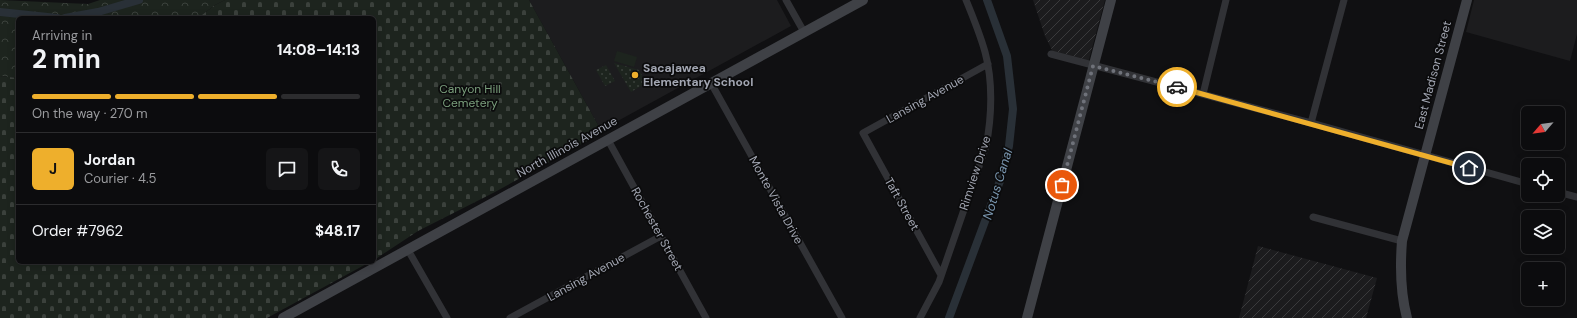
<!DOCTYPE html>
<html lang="en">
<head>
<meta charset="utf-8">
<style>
	:root { --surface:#0c0c0e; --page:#151517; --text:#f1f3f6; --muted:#9a9b9e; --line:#2c2c2e; --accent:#eeaf2c }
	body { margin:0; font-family:"DM Sans",sans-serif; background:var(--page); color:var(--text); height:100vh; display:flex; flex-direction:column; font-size:15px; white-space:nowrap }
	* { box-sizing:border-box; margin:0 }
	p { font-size:13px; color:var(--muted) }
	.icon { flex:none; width:22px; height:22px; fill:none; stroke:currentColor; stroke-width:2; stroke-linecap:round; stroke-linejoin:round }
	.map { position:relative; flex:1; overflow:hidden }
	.panel { position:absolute; left:16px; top:16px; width:360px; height:248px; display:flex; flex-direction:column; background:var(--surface); border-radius:6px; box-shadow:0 2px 10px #0003,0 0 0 1px var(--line) }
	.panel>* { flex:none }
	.needle { width:26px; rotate:242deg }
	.tools { position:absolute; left:1521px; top:106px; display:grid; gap:8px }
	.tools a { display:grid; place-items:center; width:44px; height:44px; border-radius:6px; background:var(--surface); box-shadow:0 2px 10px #0003,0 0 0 1px var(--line); font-size:20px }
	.pin { position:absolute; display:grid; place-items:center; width:34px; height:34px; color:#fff; margin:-17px; border:2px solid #fff; border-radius:50%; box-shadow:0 1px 4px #0007 }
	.courier { position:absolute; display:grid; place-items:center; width:40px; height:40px; margin:-20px; border:3px solid #eeaf2c; border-radius:50%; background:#fff; color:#222; box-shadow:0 1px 5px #0007 }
	.overview em { font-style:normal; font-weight:700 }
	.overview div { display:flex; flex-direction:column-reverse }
	.overview { display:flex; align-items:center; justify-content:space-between; height:68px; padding:0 16px }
	h1 { font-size:26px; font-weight:700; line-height:30px }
	.bar { display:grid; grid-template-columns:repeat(4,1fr); gap:6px 4px; align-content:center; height:48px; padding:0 16px }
	.bar i { height:5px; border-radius:3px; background:var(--line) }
	.bar .on { background:var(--accent) }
	.bar p { grid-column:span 4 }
	.line { display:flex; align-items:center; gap:10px; padding:0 16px; border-top:1px solid var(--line) }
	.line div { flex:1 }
	.round { display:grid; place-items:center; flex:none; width:42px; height:42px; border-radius:6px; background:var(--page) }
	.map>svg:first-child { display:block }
</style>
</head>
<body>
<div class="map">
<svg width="1577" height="318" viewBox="0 0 1577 318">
	<defs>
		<pattern id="industrial-furrows" width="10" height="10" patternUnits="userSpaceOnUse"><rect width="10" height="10" fill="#1c1c1e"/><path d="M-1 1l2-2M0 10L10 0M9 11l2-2" fill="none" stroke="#3a3a3c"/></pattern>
		<pattern id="forest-crowns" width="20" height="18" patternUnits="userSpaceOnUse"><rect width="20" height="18" fill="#1d241e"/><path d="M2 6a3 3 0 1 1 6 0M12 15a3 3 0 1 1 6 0" fill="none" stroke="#3b413c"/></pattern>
		<pattern id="cemetery-stones" width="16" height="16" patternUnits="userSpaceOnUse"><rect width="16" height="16" fill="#1d241e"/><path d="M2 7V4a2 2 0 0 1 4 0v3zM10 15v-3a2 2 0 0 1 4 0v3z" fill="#3b413c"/></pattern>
		<pattern id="park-dots" width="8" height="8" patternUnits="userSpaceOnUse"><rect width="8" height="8" fill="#1d241e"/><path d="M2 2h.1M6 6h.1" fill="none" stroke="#3b413c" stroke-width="1.8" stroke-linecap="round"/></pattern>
	</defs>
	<rect width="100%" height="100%" fill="#101012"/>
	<path fill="#1c1c1e" d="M 529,0 L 777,0 L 791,26 L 605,128 L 598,125 Z
		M 1474,0 L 1577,0 L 1577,34 L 1570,61 L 1466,32 Z"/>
	<path fill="url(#industrial-furrows)" d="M 1033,0 L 1105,0 L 1088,63 L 1054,54 L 1045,36 Z
		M 1258,246 L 1377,278 L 1366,318 L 1239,318 Z"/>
	<path fill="url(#forest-crowns)" d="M 0,0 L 88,4 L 100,0 L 225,0 L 215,5 L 198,18 L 18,18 L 18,78 L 0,76 Z"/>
	<path fill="url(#cemetery-stones)" d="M 225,0 L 529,0 L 598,125 L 596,136 L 495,192 L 418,231 L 374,260 L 374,18 L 198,18 L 215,5 Z
		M 0,76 L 18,78 L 18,262 L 370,262 L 267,318 L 0,318 Z"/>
	<path fill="url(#park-dots)" d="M 614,63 L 639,70 L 646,83 L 631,92 Z
		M 606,65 L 615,81 L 605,86 L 596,70 Z"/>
	<path fill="#1d241e" d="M 617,51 L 637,57 L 634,67 L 614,61 Z"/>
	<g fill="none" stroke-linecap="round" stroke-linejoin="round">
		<path stroke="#293037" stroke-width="8" d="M 0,12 L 57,18
			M 65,18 L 98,12 L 139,0
			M 949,318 L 1000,181 L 1009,146 L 1013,109 L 1007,56 L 987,0"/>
		<path stroke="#313236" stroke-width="7" d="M 786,0 L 804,32
			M 1051,54 L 1311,123 L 1528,184
			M 711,83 L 842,318
			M 1203,94 L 1226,0
			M 1311,123 L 1344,0
			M 608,140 L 706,318
			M 1558,192 L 1577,197
			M 1313,217 L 1402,241
			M 408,250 L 447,318
			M 941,275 L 863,133 L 988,64
			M 510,318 L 661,236
			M 920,318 L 939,282 L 986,146 C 992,116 993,81 985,52 C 980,34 973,17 966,0"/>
		<path stroke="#3f4146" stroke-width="10" d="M 283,318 L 863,0
			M 1027,318 L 1111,0
			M 1407,318 C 1400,292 1400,267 1402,241 L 1467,0"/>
	</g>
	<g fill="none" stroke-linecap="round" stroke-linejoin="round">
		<path stroke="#6f727a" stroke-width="4" stroke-dasharray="0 7.2" d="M 1062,185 L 1093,66 L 1177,87"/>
		<path stroke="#eeaf2c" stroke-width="5" d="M 1177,87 L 1469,168"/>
	</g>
	<circle fill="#eeaf2c" stroke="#0b0b0c" stroke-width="1.5" cx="635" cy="75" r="4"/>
	<g text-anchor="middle" stroke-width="3.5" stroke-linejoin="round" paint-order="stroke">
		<g font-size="12" font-weight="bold" fill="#a2a6b2" stroke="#0b0b0c" text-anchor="start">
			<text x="643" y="72">Sacajawea<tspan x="643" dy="14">Elementary School</tspan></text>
		</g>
		<g font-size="12" fill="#a2a6b2" stroke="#0b0b0c">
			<text transform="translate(1433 75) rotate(-75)" y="4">East Madison Street</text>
			<text transform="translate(925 99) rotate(-29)" y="4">Lansing Avenue</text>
			<text transform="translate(567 147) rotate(-29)" y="4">North Illinois Avenue</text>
			<text transform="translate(975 173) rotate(-72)" y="4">Rimview Drive</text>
			<text transform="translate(776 200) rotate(61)" y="4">Monte Vista Drive</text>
			<text transform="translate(902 204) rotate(61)" y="4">Taft Street</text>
			<text transform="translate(657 229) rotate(61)" y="4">Rochester Street</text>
			<text transform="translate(586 277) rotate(-29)" y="4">Lansing Avenue</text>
		</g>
		<g font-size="12" fill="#799d7b" stroke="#0b0b0c">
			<text x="470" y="93">Canyon Hill<tspan x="470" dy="14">Cemetery</tspan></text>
		</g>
		<g font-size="13" font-style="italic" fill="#7894ad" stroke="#0b0b0c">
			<text transform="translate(997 184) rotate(-73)" y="5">Notus Canal</text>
		</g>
	</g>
</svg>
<div class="tools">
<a><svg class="needle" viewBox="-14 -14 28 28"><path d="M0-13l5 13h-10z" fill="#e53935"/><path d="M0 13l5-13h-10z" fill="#9a9b9e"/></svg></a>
<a><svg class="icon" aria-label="locate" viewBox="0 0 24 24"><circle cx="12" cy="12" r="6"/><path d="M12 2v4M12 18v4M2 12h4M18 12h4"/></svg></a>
<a><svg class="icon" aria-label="layers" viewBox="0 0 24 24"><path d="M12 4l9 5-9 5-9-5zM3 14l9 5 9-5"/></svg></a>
<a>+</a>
</div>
<div class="pin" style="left:1062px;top:185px;background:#ea580c"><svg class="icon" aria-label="bag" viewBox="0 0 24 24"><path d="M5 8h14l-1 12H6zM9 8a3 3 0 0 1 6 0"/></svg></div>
<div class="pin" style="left:1469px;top:168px;background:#1f2937"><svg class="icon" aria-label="home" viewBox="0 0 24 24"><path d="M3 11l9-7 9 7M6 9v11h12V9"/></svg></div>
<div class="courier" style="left:1177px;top:87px"><svg class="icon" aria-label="car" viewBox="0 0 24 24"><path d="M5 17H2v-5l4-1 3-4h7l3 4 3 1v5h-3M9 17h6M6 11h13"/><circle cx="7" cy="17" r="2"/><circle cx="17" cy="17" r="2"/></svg></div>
<section class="panel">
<div class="overview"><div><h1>2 min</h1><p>Arriving in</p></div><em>14:08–14:13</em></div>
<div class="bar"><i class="on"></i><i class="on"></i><i class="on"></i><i></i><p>On the way · 270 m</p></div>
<div class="line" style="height:72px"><b class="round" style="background:var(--accent);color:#111">J</b><div><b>Jordan</b><p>Courier · 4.5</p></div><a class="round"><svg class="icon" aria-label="chat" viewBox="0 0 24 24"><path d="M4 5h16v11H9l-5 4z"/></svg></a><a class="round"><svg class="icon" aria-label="phone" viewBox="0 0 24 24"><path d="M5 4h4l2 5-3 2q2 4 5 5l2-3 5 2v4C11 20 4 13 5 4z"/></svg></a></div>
<div class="line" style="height:52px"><div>Order #7962</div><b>$48.17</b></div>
</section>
</div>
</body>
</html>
